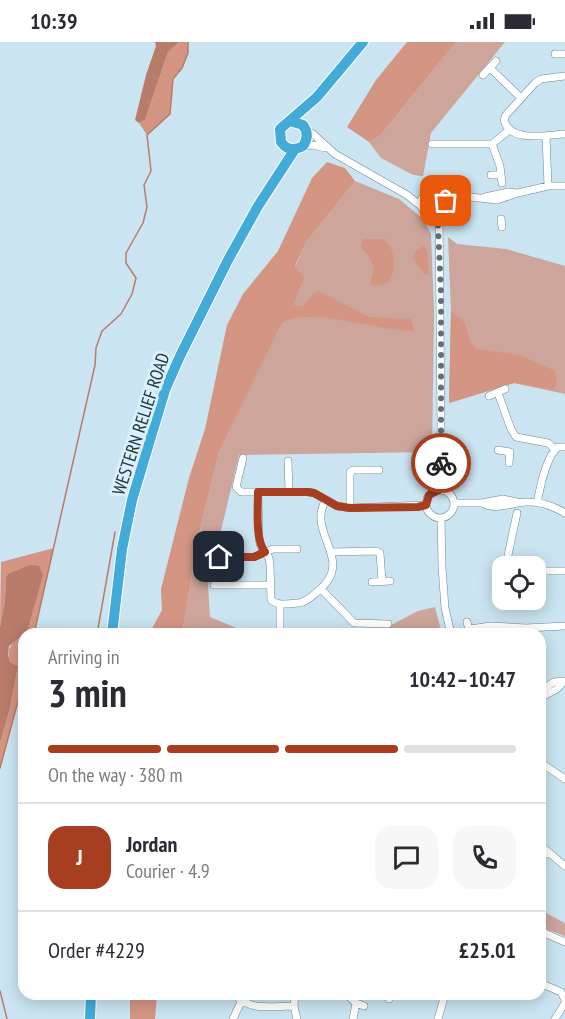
<!DOCTYPE html>
<html lang="en">
<head>
<meta charset="utf-8">
<style>
	:root { --surface:#fff; --page:#f7f7f7; --text:#2b2b33; --muted:#7c7c81; --line:#e1e1e2; --accent:#a63e1f }
	body { margin:0; font-family:"PT Sans Narrow",sans-serif; background:var(--page); color:var(--text); height:100vh; display:flex; flex-direction:column; font-size:22px; white-space:nowrap }
	* { box-sizing:border-box; margin:0 }
	p { font-size:20px; color:var(--muted) }
	.icon { flex:none; width:33px; height:33px; fill:none; stroke:currentColor; stroke-width:2; stroke-linecap:round; stroke-linejoin:round }
	.map { position:relative; flex:1; overflow:hidden }
	.side { position:absolute; left:18px; top:586px; width:528px; height:372px; display:flex; flex-direction:column; background:var(--surface); border-radius:18px; box-shadow:0 3px 15px #0003 }
	.side>* { flex:none }
	.controls { position:absolute; left:492px; top:514px; display:grid; gap:12px }
	.controls a { display:grid; place-items:center; width:54px; height:54px; border-radius:12px; background:var(--surface); box-shadow:0 3px 15px #0003; font-size:30px }
	.pin { position:absolute; display:grid; place-items:center; width:51px; height:51px; color:#fff; margin:-26px; border-radius:12px; box-shadow:0 3px 9px #0006 }
	.courier { position:absolute; display:grid; place-items:center; width:60px; height:60px; margin:-30px; border:4px solid #a63e1f; border-radius:50%; background:#fff; color:#222; box-shadow:0 2px 8px #0007 }
	.overview em { font-style:normal; font-weight:700 }
	.overview div { display:flex; flex-direction:column-reverse }
	.overview { display:flex; align-items:center; justify-content:space-between; height:102px; padding:0 30px }
	h1 { font-size:39px; font-weight:700; line-height:45px }
	.bar { display:grid; grid-template-columns:repeat(4,1fr); gap:9px 6px; align-content:center; height:72px; padding:0 30px }
	.bar i { height:8px; border-radius:4px; background:var(--line) }
	.bar .active { background:var(--accent) }
	.bar p { grid-column:span 4 }
	.line { display:flex; align-items:center; gap:15px; padding:0 30px; border-top:2px solid var(--line) }
	.line div { flex:1 }
	.round { display:grid; place-items:center; flex:none; width:63px; height:63px; border-radius:18px; background:var(--page) }
	.status { display:flex; justify-content:space-between; align-items:center; height:42px; padding:0 30px; background:var(--surface); direction:ltr }
	.status svg { height:16px; fill:currentColor }
	.map>svg:first-child { display:block }
</style>
</head>
<body>
<div class="status"><b>10:39</b><svg viewBox="0 0 49 12"><path d="M0 12V9h3v3zM5 12V6h3v6zM10 12V3h3v9zM15 12V0h3v12zM26 1h20v11H26zM47 4h2v5h-2z"/></svg></div>
<div class="map">
<svg width="565" height="977" viewBox="0 0 565 977">
	<rect width="100%" height="100%" fill="#cae4f1"/>
	<path fill="#cda59a" d="M 456,0 L 505,0 L 431,91 L 423,134 L 413,133 L 381,116 L 369,100 L 380,94 Z
		M 355,139 L 399,157 L 423,177 L 431,192 L 434,270 L 432,410 L 239,413 L 208,543 L 210,575 L 251,592 L 182,592 L 198,496 L 219,410 L 281,280 L 295,225 L 307,199 Z
		M 448,195 L 457,202 L 506,207 L 565,224 L 565,352 L 514,341 L 449,361 L 451,269 Z
		M 435,565 L 442,592 L 374,592 L 418,569 Z
		M 540,868 L 565,881 L 565,894 L 540,885 Z"/>
	<path fill="#d49583" d="M 179,0 L 188,0 L 188,11 L 182,26 L 173,37 L 170,72 L 147,93 L 139,81 L 145,78 L 168,10 Z
		M 407,0 L 456,0 L 380,94 L 369,100 L 347,85 L 376,38 Z
		M 327,120 L 345,126 L 355,139 L 307,199 L 295,224 L 304,235 L 293,263 L 303,264 L 313,252 L 318,249 L 369,275 L 411,277 L 414,289 C 376,289 314,265 282,280 L 219,410 L 198,496 L 182,592 L 149,592 L 162,568 L 161,547 L 189,436 L 205,387 L 227,283 L 243,252 L 278,209 L 312,136 Z
		M 363,197 L 384,197 C 386,200 389,202 390,205 C 399,222 393,250 370,242 L 374,226 L 370,216 L 361,205 Z
		M 424,204 L 427,209 L 429,232 L 424,232 L 412,215 L 416,209 Z
		M 451,269 L 465,281 L 470,300 L 477,307 L 520,313 L 555,329 L 557,339 L 554,348 L 514,341 L 449,361 Z
		M 54,506 L 34,592 L 24,592 L 24,637 L 0,726 L 0,701 L 10,666 L 18,624 L 10,620 C 5,604 15,598 27,590 L 30,523 L 6,536 L 5,559 L 0,585 L 1,520 Z
		M 130,953 L 157,953 L 155,977 L 130,977 Z"/>
	<path fill="#b97b6a" d="M 155,0 L 179,0 L 168,10 L 145,78 L 139,81 L 135,78 L 146,33 L 156,4 Z
		M 30,523 L 39,524 L 43,533 L 27,590 L 9,604 L 8,613 L 10,620 L 18,624 L 10,666 L 0,701 L 0,585 L 5,559 L 6,536 L 8,532 Z"/>
	<g fill="none" stroke-linecap="round" stroke-linejoin="round">
		<path stroke="#b97b6a" stroke-width="1.5" d="M 34,592 L 95,323 L 96,306 L 102,289 L 121,272 L 132,252 L 136,236 L 126,221 L 126,211 L 143,181 L 147,165 L 144,143 L 151,129 L 147,93 L 170,72 L 173,37 L 182,26 L 188,11 L 188,0
			M 97,592 L 115,490
			M 0,726 L 24,637
			M 0,949 L 7,977"/>
		<defs>
			<path id="minor" d="M 555,12 L 565,12
				M 490,26 L 521,56
				M 483,33 L 496,19
				M 565,34 L 541,37 L 535,41 L 506,73 L 504,78 C 510,101 546,93 565,92
				M 307,91 L 312,91 L 335,112 L 407,153 L 421,164
				M 546,94 L 548,144
				M 432,102 L 492,102 L 508,89
				M 492,102 L 500,124 L 502,141
				M 303,104 L 314,103 L 325,106
				M 491,133 L 501,133
				M421 161a12 12 0 1 1 24 0a12 12 0 1 1-24 0Z
				M 443,152 L 497,158 L 518,151 L 548,144 L 565,144
				M 485,155 L 508,150 L 518,151
				M 501,177 L 502,185
				M 498,351 L 511,387 L 516,395 L 548,401 L 555,407
				M 489,354 L 505,347
				M 498,408 L 510,410 L 509,421
				M 243,416 L 236,445 L 241,450 L 308,450 L 314,451 L 337,464 L 350,466 L 426,463
				M 288,419 L 289,450
				M 439,448 L 441,387 L 439,172
				M426 462a14 14 0 1 1 28 0a14 14 0 1 1-28 0Z
				M 258,450 L 259,497 L 261,505 L 269,516 L 270,522 L 271,558 C 278,564 289,562 298,561 C 306,561 312,554 318,549 C 356,518 307,493 325,459
				M 454,461 L 482,461 L 503,457 L 517,460
				M 482,461 C 497,470 513,459 529,460 C 541,460 555,465 565,471
				M 537,461 C 540,446 546,414 558,405 L 565,405
				M 350,466 L 350,430 L 353,428 L 379,428
				M 441,476 L 442,525 L 445,566 L 451,592
				M 332,510 L 376,509 L 380,511 L 382,539
				M 219,515 L 254,515 L 273,507 L 297,507
				M 509,525 L 508,513 L 517,471
				M 536,529 L 565,529
				M 372,540 L 390,539
				M 214,543 L 271,543
				M 321,547 L 354,581 L 388,582
				M 280,562 L 280,592
				M 467,580 L 470,592
				M 470,587 L 491,584 L 526,586 L 565,584
				M 540,649 L 554,640 L 564,639 L 557,647 L 540,656
				M 540,720 L 565,737
				M 540,803 L 565,824
				M 540,819 L 547,809
				M 540,889 L 565,900
				M 540,941 L 561,950 L 565,958
				M 234,952 C 251,970 272,964 294,964
				M 295,952 L 294,964 L 297,977
				M 346,952 L 356,961 L 364,964
				M 389,957 L 389,952
				M 233,977 L 241,960
				M 353,977 L 356,961
				M 438,977 L 445,952
				M 555,977 L 565,961"/>
			<path id="highway" d="M 290,79 L 303,83 C 308,90 308,97 303,104 C 294,109 287,108 281,100 L 280,87 L 317,55 L 363,0
				M 112,592 L 122,507 L 132,458 L 165,348 L 180,314 L 228,218 L 258,164 L 295,107
				M 90,977 L 91,952"/>
		</defs>
		<use href="#minor" stroke="#708793" stroke-width="8"/>
		<use href="#highway" stroke="#fff" stroke-width="12"/>
		<use href="#minor" stroke="#fff" stroke-width="7"/>
		<use href="#highway" stroke="#43abd8" stroke-width="10"/>
	</g>
	<g fill="none" stroke-linecap="round" stroke-linejoin="round">
		<path stroke="#617078" stroke-width="6" stroke-dasharray="0 10.8" d="M 441,421 L 441,252 L 438,183 L 439,172 L 444,166 L 446,159"/>
		<path stroke="#a63e1f" stroke-width="8" d="M 219,515 L 254,515 L 265,510 C 255,498 258,466 258,450 L 308,450 L 314,451 L 337,464 L 350,466 L 418,465 L 426,463 L 429,453 L 439,448 L 441,421"/>
	</g>
	<g text-anchor="middle" stroke-width="6" stroke-linejoin="round" paint-order="stroke">
		<g font-size="18" fill="#293237" stroke="#d7f1fe">
			<text transform="translate(141 382) rotate(-72)" y="6">WESTERN RELIEF ROAD</text>
		</g>
	</g>
</svg>
<div class="controls">
<a><svg class="icon" aria-label="locate" viewBox="0 0 24 24"><circle cx="12" cy="12" r="6"/><path d="M12 2v4M12 18v4M2 12h4M18 12h4"/></svg></a>
</div>
<div class="pin" style="left:446px;top:159px;background:#ea580c"><svg class="icon" aria-label="bag" viewBox="0 0 24 24"><path d="M5 8h14l-1 12H6zM9 8a3 3 0 0 1 6 0"/></svg></div>
<div class="pin" style="left:219px;top:515px;background:#1f2937"><svg class="icon" aria-label="home" viewBox="0 0 24 24"><path d="M3 11l9-7 9 7M6 9v11h12V9"/></svg></div>
<div class="courier" style="left:441px;top:421px"><svg class="icon" aria-label="bike" viewBox="0 0 24 24"><circle cx="6" cy="16" r="4"/><circle cx="18" cy="16" r="4"/><path d="M6 16l4-8h5l3 8M10 8l3 8H6M13 5h3"/></svg></div>
<section class="side">
<div class="overview"><div><h1>3 min</h1><p>Arriving in</p></div><em>10:42–10:47</em></div>
<div class="bar"><i class="active"></i><i class="active"></i><i class="active"></i><i></i><p>On the way · 380 m</p></div>
<div class="line" style="height:108px"><b class="round" style="background:var(--accent);color:#fff">J</b><div><b>Jordan</b><p>Courier · 4.9</p></div><a class="round"><svg class="icon" aria-label="chat" viewBox="0 0 24 24"><path d="M4 5h16v11H9l-5 4z"/></svg></a><a class="round"><svg class="icon" aria-label="phone" viewBox="0 0 24 24"><path d="M5 4h4l2 5-3 2q2 4 5 5l2-3 5 2v4C11 20 4 13 5 4z"/></svg></a></div>
<div class="line" style="height:78px"><div>Order #4229</div><b>£25.01</b></div>
</section>
</div>
</body>
</html>
